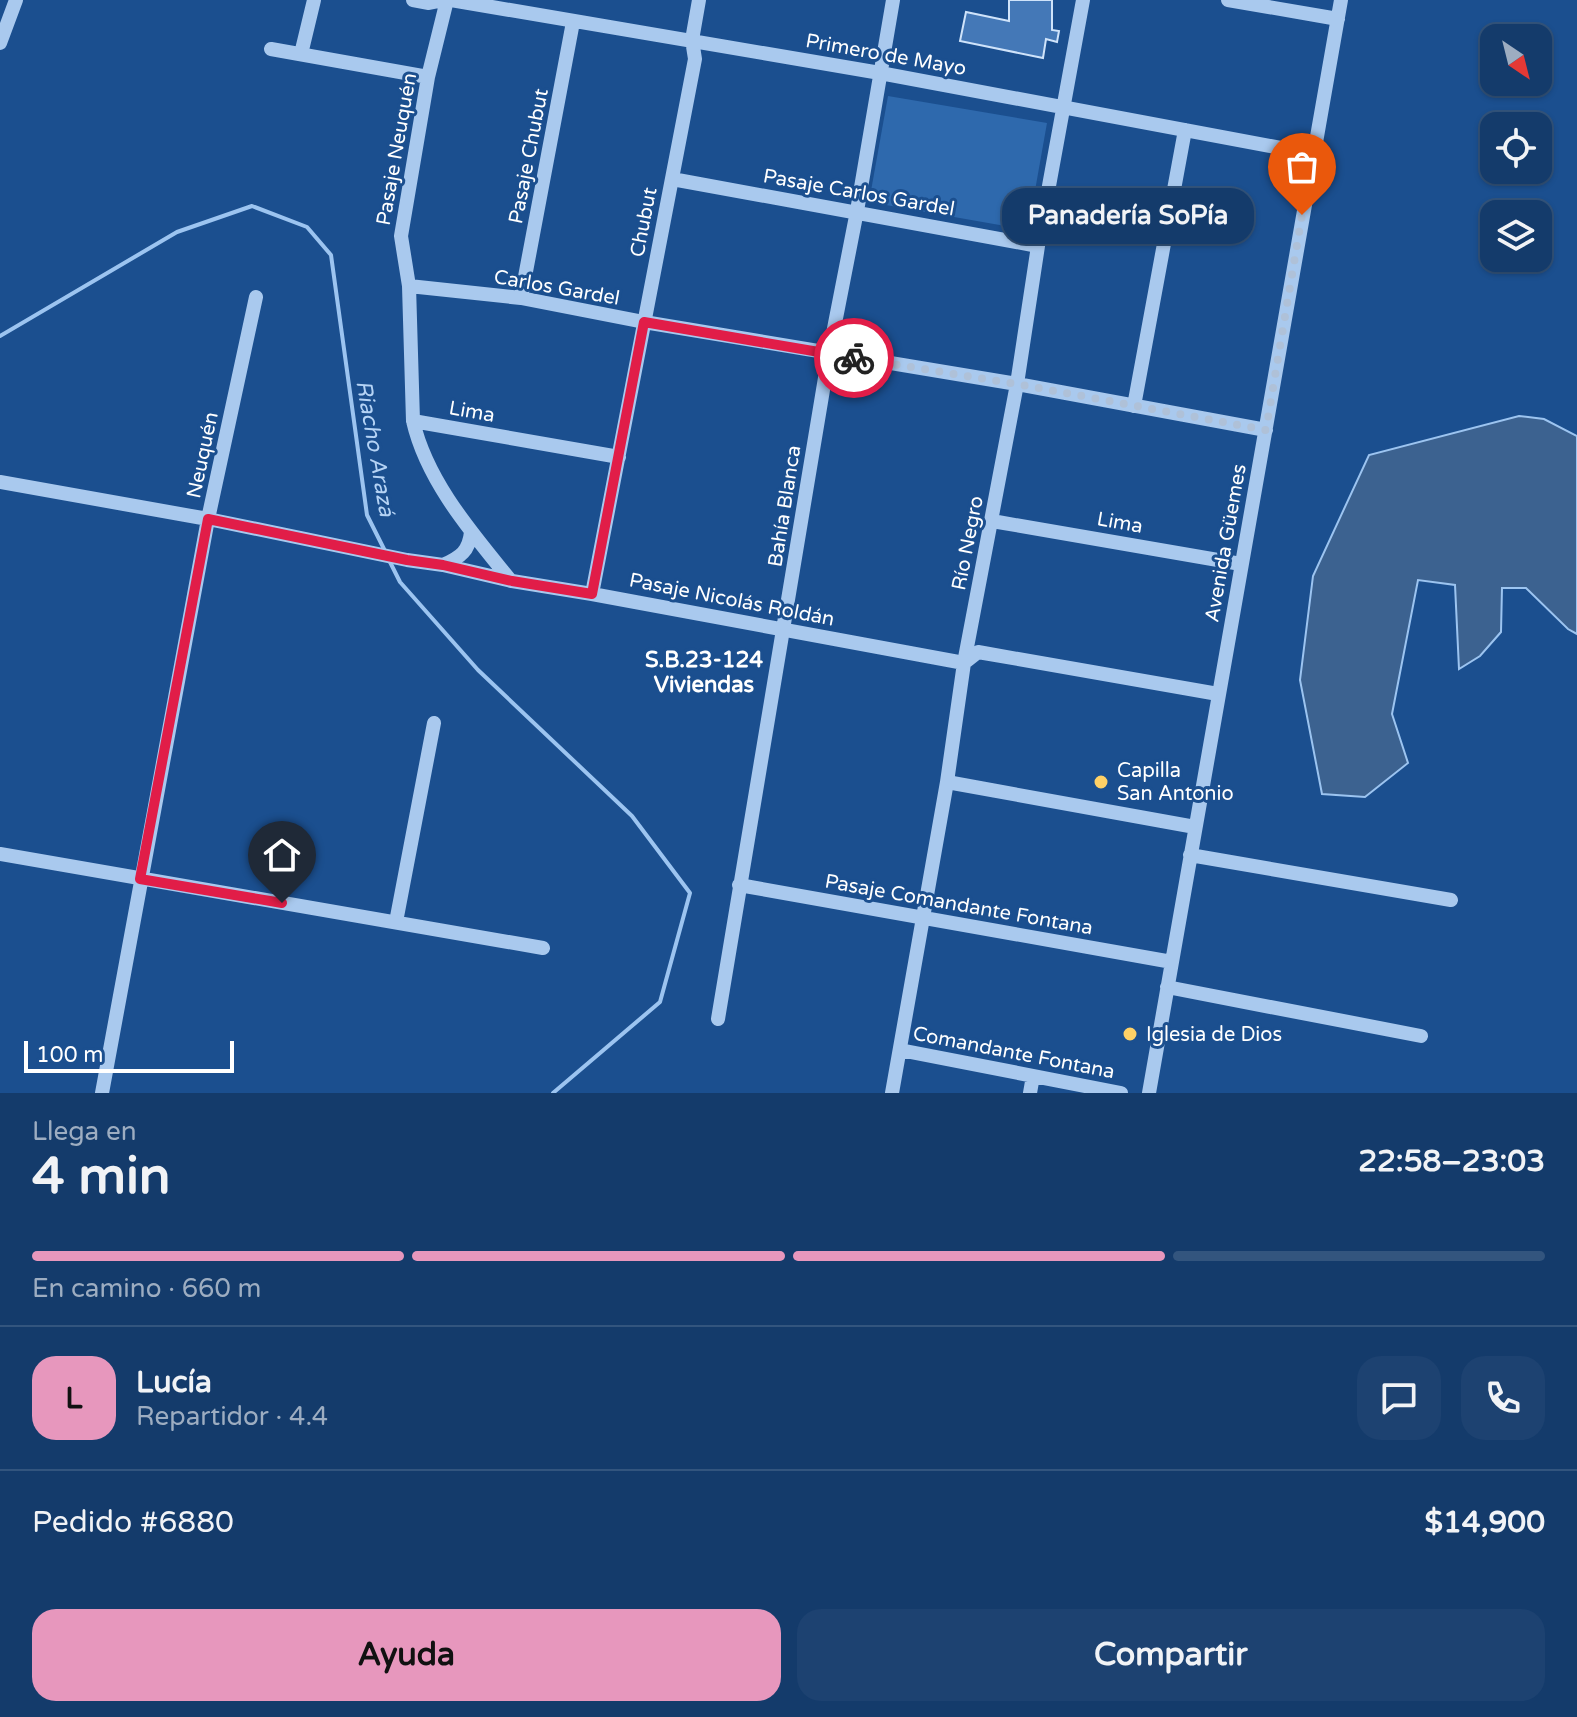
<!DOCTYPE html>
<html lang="es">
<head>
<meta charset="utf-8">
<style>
	:root { --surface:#143b6b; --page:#1d4271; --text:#f1f3f6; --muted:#9dadc1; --line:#33557e; --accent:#e797bd }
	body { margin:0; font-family:"Varela Round",sans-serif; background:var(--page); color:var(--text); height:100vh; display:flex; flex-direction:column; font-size:30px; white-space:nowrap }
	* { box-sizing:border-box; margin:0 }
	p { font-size:26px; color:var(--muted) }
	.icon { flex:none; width:44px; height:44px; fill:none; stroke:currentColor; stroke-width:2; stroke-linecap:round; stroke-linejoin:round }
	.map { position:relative; height:1093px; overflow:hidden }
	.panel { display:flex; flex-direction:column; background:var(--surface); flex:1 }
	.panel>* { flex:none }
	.needle { width:52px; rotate:145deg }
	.fabs { position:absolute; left:1480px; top:24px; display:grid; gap:16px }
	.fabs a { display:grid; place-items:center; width:72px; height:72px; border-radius:16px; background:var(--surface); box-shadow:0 2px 6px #0004,0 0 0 2px var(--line); font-size:40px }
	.scale { position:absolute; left:24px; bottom:20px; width:210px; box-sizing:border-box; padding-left:8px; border:4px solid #fff; border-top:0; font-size:22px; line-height:28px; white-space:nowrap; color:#fff; -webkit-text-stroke:6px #1b4f8f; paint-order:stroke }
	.pin { position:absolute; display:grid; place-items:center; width:68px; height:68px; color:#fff; margin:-82px -34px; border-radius:50% 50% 50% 0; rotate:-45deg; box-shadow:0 0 8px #0007 }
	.pin .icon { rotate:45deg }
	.courier { position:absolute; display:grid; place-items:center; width:80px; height:80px; margin:-40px; border:6px solid #e11d48; border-radius:50%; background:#fff; color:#222; box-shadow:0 2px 10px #0007 }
	.bubble { position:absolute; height:56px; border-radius:24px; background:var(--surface); box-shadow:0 2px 6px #0004,0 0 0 2px var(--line); font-size:26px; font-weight:700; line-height:56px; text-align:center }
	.overview em { font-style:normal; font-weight:700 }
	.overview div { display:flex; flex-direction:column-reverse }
	.overview { display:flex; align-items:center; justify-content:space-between; height:136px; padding:0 32px }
	h1 { font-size:52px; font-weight:700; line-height:60px }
	.bar { display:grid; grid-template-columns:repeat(4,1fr); gap:12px 8px; align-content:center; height:96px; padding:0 32px }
	.bar i { height:10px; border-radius:6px; background:var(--line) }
	.bar .selected { background:var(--accent) }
	.bar p { grid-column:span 4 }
	.line { display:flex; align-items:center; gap:20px; padding:0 32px; border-top:2px solid var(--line) }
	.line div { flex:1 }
	.round { display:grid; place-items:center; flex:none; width:84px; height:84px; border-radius:24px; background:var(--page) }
	.cta { display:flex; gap:16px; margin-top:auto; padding:16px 32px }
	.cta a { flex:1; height:92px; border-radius:24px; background:var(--accent); color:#111; font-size:32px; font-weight:700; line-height:92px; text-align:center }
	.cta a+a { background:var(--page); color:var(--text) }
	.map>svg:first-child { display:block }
</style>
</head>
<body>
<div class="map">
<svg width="1577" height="1093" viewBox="0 0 1577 1093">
	<rect width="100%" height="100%" fill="#1b4f8f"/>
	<path fill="#2e69ad" d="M 888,96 L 1047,123 L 1028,230 L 869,202 Z"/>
	<path fill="#3c6290" stroke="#9cc4f0" stroke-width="2" d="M 1519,416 L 1544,419 L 1577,436 L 1577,634 L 1568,629 L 1526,588 L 1502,588 L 1501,632 L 1480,656 L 1459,669 L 1455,585 L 1418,580 L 1392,714 L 1408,763 L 1365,797 L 1322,794 L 1300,680 L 1313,576 L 1369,455 Z"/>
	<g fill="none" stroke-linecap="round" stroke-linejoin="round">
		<path stroke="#9cc4f0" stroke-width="4" d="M 0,336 L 177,232 L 252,206 L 307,227 L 331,255 L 367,515 L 385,551
			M 390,562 L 400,582 L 478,670 L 632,816 L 690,893 L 660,1002 L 553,1093"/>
	</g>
	<path fill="#4478b7" stroke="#cfe3fa" stroke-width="2" d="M 1009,0 L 1052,0 L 1052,30 L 1059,31 L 1057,42 L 1046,39 L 1043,58 L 960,41 L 966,12 L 1009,21 Z"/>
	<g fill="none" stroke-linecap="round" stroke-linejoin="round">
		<path stroke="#a9c9ee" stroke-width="14" d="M 413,0 L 429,3 L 444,0
			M 447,0 L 428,77 L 401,236 L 409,286 L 413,421 C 427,482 473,534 511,581
			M 451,0 L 880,73 L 1313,154
			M 1228,0 L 1338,19
			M 0,43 L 16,0
			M 271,49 L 428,77
			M 301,54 L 314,0
			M 672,179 L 1038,246
			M 409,286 L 521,298 L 644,322 L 1017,384 L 1266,430
			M 521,298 L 573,22
			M 1134,406 L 1185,130
			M 413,421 L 619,457
			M 0,482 L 208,519 L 407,560 L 443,565 L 512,581 L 592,594 L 964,663
			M 992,521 L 1241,564
			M 443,565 C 461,557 469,551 471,532
			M 592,594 L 695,59 L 692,40 L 699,0
			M 964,663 L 978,652 L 1218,694
			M 947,782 L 1195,827
			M 0,854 L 543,948
			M 1190,855 L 1451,900
			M 739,885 L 1172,962
			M 396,922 L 434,723
			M 1167,987 L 1421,1036
			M 718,1019 L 829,354 L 857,211 L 893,0
			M 900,1050 L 1121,1093
			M 102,1093 L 208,519 L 256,297
			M 892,1093 L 947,782 L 964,663 L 1017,384 L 1038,246 L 1083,0
			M 1030,1093 L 1033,1076
			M 1149,1093 L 1341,0"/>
	</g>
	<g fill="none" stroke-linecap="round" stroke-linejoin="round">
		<path stroke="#afc1d8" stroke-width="8" stroke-dasharray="0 14.4" d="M 854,358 L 1017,384 L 1266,430 L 1302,215"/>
		<path stroke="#e11d48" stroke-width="10" d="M 282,903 L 140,879 L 208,519 L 407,560 L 443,565 L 512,581 L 592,594 L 644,322 L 854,358"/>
	</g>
	<g fill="#ffd166" stroke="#1b4f8f" stroke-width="3">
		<circle cx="1101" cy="782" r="8"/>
		<circle cx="1130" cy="1034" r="8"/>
	</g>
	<g text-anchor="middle" stroke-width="6" stroke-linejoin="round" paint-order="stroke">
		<g font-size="20" fill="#fff" stroke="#1b4f8f">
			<text transform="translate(886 54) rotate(10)" y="7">Primero de Mayo</text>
			<text transform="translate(396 149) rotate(-80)" y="7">Pasaje Neuquén</text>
			<text transform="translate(528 156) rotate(-79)" y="7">Pasaje Chubut</text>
			<text transform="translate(859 192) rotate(10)" y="7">Pasaje Carlos Gardel</text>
			<text transform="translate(643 222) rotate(-79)" y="7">Chubut</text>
			<text transform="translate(557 287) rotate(10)" y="7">Carlos Gardel</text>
			<text transform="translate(472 411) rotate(10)" y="7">Lima</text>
			<text transform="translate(202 455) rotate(-78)" y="7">Neuquén</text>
			<text transform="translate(784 506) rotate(-81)" y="7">Bahía Blanca</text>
			<text transform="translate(1120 522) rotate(10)" y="7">Lima</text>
			<text transform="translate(967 543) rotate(-79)" y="7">Río Negro</text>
			<text transform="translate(1225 543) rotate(-80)" y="7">Avenida Güemes</text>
			<text transform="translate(732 599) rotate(11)" y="7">Pasaje Nicolás Roldán</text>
			<text transform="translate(959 904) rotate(10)" y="7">Pasaje Comandante Fontana</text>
			<text transform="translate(1014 1052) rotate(11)" y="7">Comandante Fontana</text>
		</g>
		<g font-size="20" fill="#fff" stroke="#1b4f8f" text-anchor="start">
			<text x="1117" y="777">Capilla<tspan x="1117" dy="23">San Antonio</tspan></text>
			<text x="1146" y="1041">Iglesia de Dios</text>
		</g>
		<g font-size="22" font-style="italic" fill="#b5d3f5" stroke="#1b4f8f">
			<text transform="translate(376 448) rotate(80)" y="8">Riacho Arazá</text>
		</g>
		<g font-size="22" font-weight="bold" fill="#fff" stroke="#1b4f8f">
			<text x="704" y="667">S.B.23-124<tspan x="704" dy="25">Viviendas</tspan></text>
		</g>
	</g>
</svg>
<div class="fabs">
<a><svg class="needle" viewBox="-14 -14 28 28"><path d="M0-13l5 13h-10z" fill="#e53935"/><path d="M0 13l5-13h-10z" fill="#9dadc1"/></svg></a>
<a><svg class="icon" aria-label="locate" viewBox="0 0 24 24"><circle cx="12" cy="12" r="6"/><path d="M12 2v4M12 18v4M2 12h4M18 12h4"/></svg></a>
<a><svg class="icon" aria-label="layers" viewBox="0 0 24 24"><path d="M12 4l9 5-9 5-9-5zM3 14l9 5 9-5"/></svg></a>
</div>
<div class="scale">100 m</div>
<div class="pin" style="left:1302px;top:215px;background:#ea580c"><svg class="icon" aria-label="bag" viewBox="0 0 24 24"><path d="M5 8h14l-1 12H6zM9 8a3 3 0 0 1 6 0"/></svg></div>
<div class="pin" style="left:282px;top:903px;background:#1f2937"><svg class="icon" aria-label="home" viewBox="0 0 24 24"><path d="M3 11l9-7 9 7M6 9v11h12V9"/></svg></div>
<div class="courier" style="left:854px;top:358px"><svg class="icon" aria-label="bike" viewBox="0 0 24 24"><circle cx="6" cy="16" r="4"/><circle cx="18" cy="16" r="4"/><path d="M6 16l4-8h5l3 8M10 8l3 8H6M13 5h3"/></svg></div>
<div class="bubble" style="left:1002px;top:188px;width:252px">Panadería SoPía</div>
</div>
<section class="panel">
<div class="overview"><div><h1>4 min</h1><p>Llega en</p></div><em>22:58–23:03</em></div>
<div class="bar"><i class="selected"></i><i class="selected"></i><i class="selected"></i><i></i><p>En camino · 660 m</p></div>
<div class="line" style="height:144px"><b class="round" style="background:var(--accent);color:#111">L</b><div><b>Lucía</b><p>Repartidor · 4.4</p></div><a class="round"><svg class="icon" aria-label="chat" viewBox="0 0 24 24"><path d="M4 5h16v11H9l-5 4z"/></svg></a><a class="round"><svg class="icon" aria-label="phone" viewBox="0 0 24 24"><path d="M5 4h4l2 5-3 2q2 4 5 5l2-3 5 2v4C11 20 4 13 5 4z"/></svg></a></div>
<div class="line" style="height:104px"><div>Pedido #6880</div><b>$14,900</b></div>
<div class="cta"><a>Ayuda</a><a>Compartir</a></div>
</section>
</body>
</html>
